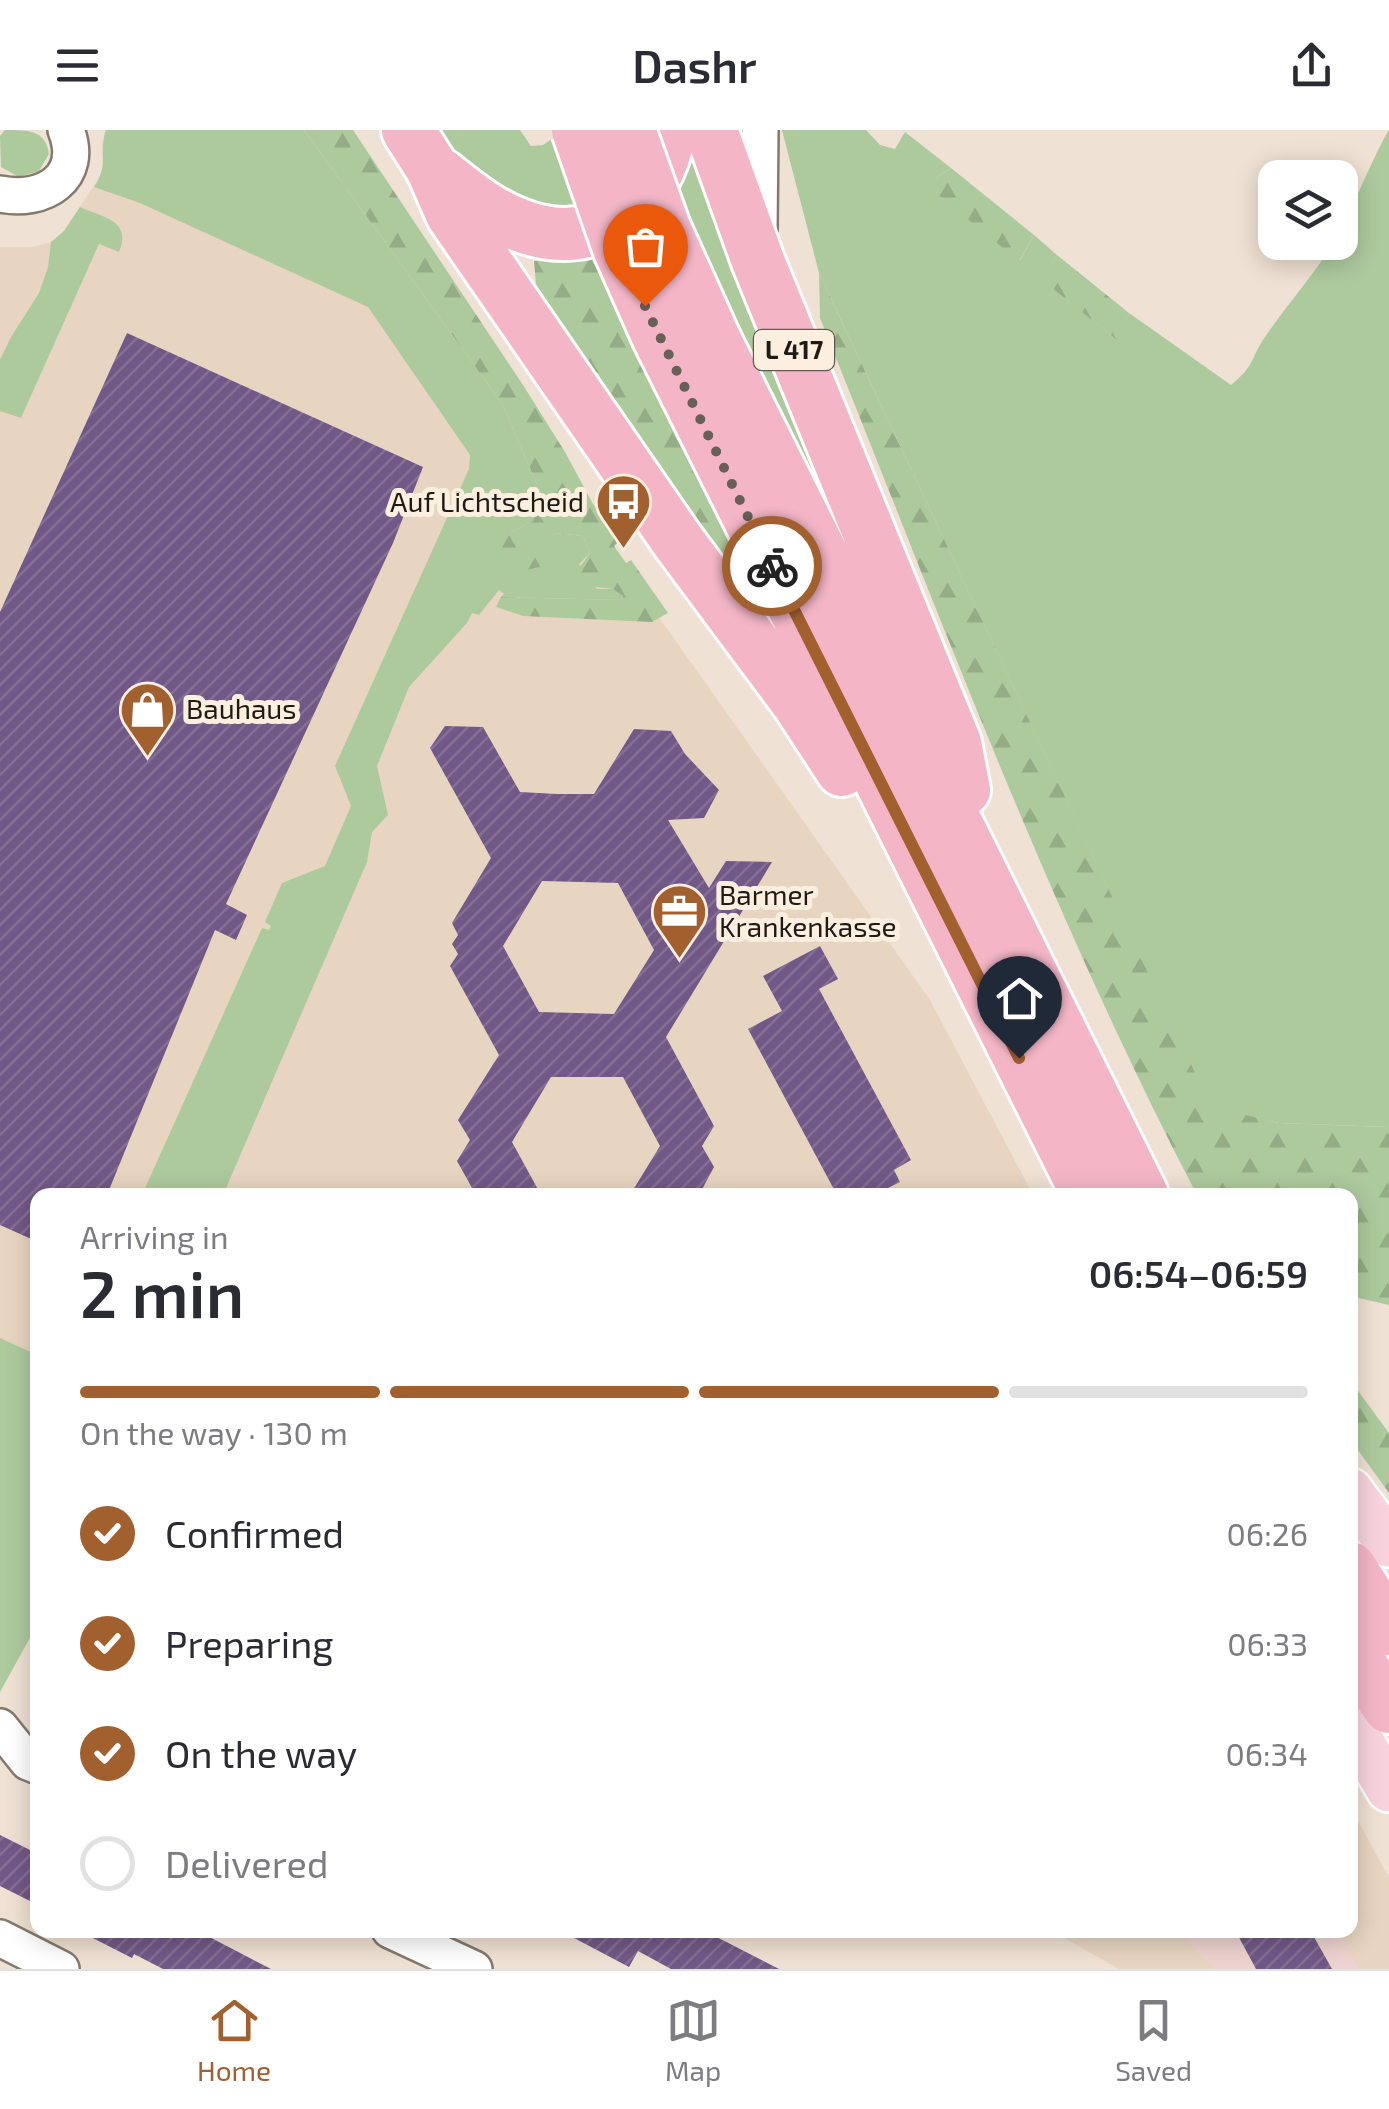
<!DOCTYPE html>
<html lang="en">
<head>
<meta charset="utf-8">
<style>
	:root { --surface:#fff; --page:#f2f2f3; --text:#2b2b33; --muted:#7c7c81; --line:#e1e1e2; --accent:#a3602f }
	body { margin:0; font-family:"Exo 2",sans-serif; background:var(--page); color:var(--text); height:100vh; display:flex; flex-direction:column; font-size:38px; white-space:nowrap }
	* { box-sizing:border-box; margin:0 }
	p { font-size:32px; color:var(--muted) }
	.icon { flex:none; width:55px; height:55px; fill:none; stroke:currentColor; stroke-width:2; stroke-linecap:round; stroke-linejoin:round }
	.map { position:relative; flex:1; overflow:hidden }
	.sheet { position:absolute; left:30px; top:1058px; width:1328px; height:750px; display:flex; flex-direction:column; background:var(--surface); border-radius:20px; box-shadow:0 5px 25px #0003 }
	.sheet>* { flex:none }
	.fabs { position:absolute; left:1258px; top:30px; display:grid; gap:20px }
	.fabs a { display:grid; place-items:center; width:100px; height:100px; border-radius:20px; background:var(--surface); box-shadow:0 5px 25px #0003; font-size:50px }
	.pin { position:absolute; display:grid; place-items:center; width:85px; height:85px; color:#fff; margin:-102px -42px; border-radius:50% 50% 50% 0; rotate:-45deg; box-shadow:0 0 10px #0007 }
	.pin .icon { rotate:45deg }
	.courier { position:absolute; display:grid; place-items:center; width:100px; height:100px; margin:-50px; border:8px solid #a3602f; border-radius:50%; background:#fff; color:#222; box-shadow:0 2px 12px #0007 }
	.overview em { font-style:normal; font-weight:600 }
	.overview div { display:flex; flex-direction:column-reverse }
	.overview { display:flex; align-items:center; justify-content:space-between; height:170px; padding:0 50px }
	h1 { font-size:65px; font-weight:600; line-height:75px }
	.bar { display:grid; grid-template-columns:repeat(4,1fr); gap:15px 10px; align-content:center; height:120px; padding:0 50px }
	.bar i { height:12px; border-radius:8px; background:var(--line) }
	.bar .selected { background:var(--accent) }
	.bar p { grid-column:span 4 }
	ol { padding:0 50px; list-style:none }
	li { display:flex; align-items:center; gap:30px; height:110px }
	li p { margin-inline-start:auto }
	li .icon { padding:10px; border-radius:50%; background:var(--accent); color:#fff; stroke-width:4 }
	li:last-child { color:var(--muted) }
	li i { width:55px; height:55px; border:5px solid var(--line); border-radius:50% }
	header { display:flex; justify-content:space-between; align-items:center; height:130px; padding:0 50px; background:var(--surface); font-size:45px; font-weight:600 }
	.tabs { display:flex; justify-content:space-around; align-items:center; height:140px; border-top:2px solid var(--line); background:var(--surface); font-size:28px; color:var(--muted) }
	.tabs a { display:grid; justify-items:center; gap:5px }
	.tabs .selected { color:var(--accent) }
	.map>svg:first-child { display:block }
</style>
</head>
<body>
<header><svg class="icon" aria-label="menu" viewBox="0 0 24 24"><path d="M4 6h16M4 12h16M4 18h16"/></svg>Dashr<svg class="icon" aria-label="share" viewBox="0 0 24 24"><path d="M12 15V3M7 8l5-5 5 5M5 13v7h14v-7"/></svg></header>
<div class="map">
<svg width="1389" height="1839" viewBox="0 0 1389 1839">
	<defs>
		<pattern id="forest-firs" width="22" height="20" patternUnits="userSpaceOnUse" patternTransform="scale(2.5)"><rect width="22" height="20" fill="#adca9d"/><path d="M5 1l3.5 6h-7zM16 11l3.5 6h-7z" fill="#94ad86"/></pattern>
		<pattern id="building-hatch" width="6" height="6" patternUnits="userSpaceOnUse" patternTransform="scale(2.5)"><rect width="6" height="6" fill="#725887"/><path d="M-1 1l2-2M0 6l6-6M5 7l2-2" fill="none" stroke="#847094"/></pattern>
	</defs>
	<rect width="100%" height="100%" fill="#efe1d3"/>
	<path fill="#e8d5c1" d="M 106,0 L 304,0 L 639,459 L 930,870 L 1033,1065 L 38,1065 L 37,1245 L 0,1232 L 0,117 L 33,117 L 51,112 L 64,101 L 103,42 L 102,12 Z
		M 1350,1676 L 1389,1748 L 1389,1839 L 1119,1839 L 1050,1800 L 1350,1800 Z"/>
	<path fill="#edd3cf" d="M 1181,1800 L 1343,1800 L 1340,1805 L 1359,1839 L 1214,1839 L 1182,1806 Z"/>
	<path fill="#adca9d" d="M 5,0 C 28,0 46,0 49,24 L 39,41 L 19,47 L 1,37 L 0,6 Z
		M 106,0 L 304,0 L 503,275 L 543,368 L 533,391 L 511,402 L 548,422 L 547,411 L 556,403 L 583,406 L 590,423 L 579,434 L 597,459 L 613,459 L 623,465 L 622,470 L 501,467 L 504,464 L 499,460 L 479,485 L 472,483 L 467,493 L 409,557 L 377,636 L 388,685 L 372,702 L 367,732 L 223,1065 L 142,1065 L 262,798 L 269,800 L 271,796 L 265,792 L 282,753 L 325,736 L 351,676 L 335,636 L 469,339 L 470,325 L 368,177 L 140,73 L 94,57 C 110,32 98,26 106,0 Z
		M 435,0 L 520,0 L 531,16 L 543,15 L 553,8 L 578,82 L 547,81 L 472,47 Z
		M 782,0 L 866,0 L 880,15 L 895,19 L 905,2 L 951,38 L 936,47 L 1020,130 L 1034,105 L 1057,125 L 1043,150 L 1121,213 L 1129,183 L 1231,255 C 1255,235 1249,232 1263,210 C 1285,177 1312,147 1334,113 L 1340,112 C 1340,101 1381,11 1389,0 L 1389,997 L 1279,993 L 1211,978 L 819,143 Z
		M 687,1 L 884,497 L 693,99 L 673,49 Z
		M 80,77 C 104,88 132,90 119,122 L 99,114 L 21,288 L 0,281 L 0,230 L 11,207 L 39,163 L 48,137 L 51,112 L 64,101 Z
		M 726,383 L 844,614 L 685,391 Z
		M 0,1208 L 37,1225 L 37,1495 L 0,1562 Z"/>
	<path fill="url(#forest-firs)" d="M 304,0 L 353,0 L 523,255 L 565,322 L 593,374 L 619,411 L 614,416 L 626,433 L 631,430 L 668,483 L 652,492 L 523,486 L 496,477 L 501,467 L 622,470 L 623,466 L 613,459 L 587,456 L 577,441 L 590,423 L 583,406 L 556,403 L 548,411 L 548,422 L 540,437 L 526,440 L 497,426 L 511,402 L 533,391 L 543,368 L 503,275 Z
		M 951,38 L 1034,105 L 1019,131 L 931,59 L 936,47 Z
		M 595,125 L 726,383 L 719,392 L 704,398 L 685,391 L 544,185 L 536,155 L 534,131 Z
		M 1057,125 L 1129,183 L 1122,214 L 1042,150 Z
		M 819,143 L 1211,977 L 1279,993 L 1389,997 L 1389,1175 L 1350,1166 L 1350,1065 L 1197,1065 C 1050,783 939,483 820,188 Z
		M 1350,1250 L 1389,1303 L 1389,1363 L 1350,1309 Z"/>
	<path fill="url(#building-hatch)" fill-rule="evenodd" d="M 127,203 L 423,337 L 393,413 L 226,774 L 247,785 L 236,810 L 215,800 L 107,1065 L 38,1065 L 38,1112 L 0,1095 L 0,482 Z
		M 445,596 L 483,597 L 520,662 L 557,664 L 594,664 L 634,599 L 671,601 L 685,624 L 719,660 L 704,688 L 668,690 L 709,758 L 726,731 L 772,732 L 666,907 L 714,996 L 702,1016 L 714,1037 L 699,1065 L 630,1065 L 660,1016 L 623,947 L 551,947 L 512,1012 L 541,1065 L 476,1065 L 457,1031 L 470,1010 L 458,990 L 499,925 L 450,836 L 458,824 L 452,814 L 458,805 L 452,793 L 491,728 L 430,618 ZM 542,751 L 618,753 L 654,820 L 614,884 L 539,882 L 503,816 Z
		M 820,816 L 838,849 L 819,859 L 911,1030 L 894,1040 L 900,1052 L 874,1065 L 837,1065 L 748,899 L 782,881 L 763,846 Z
		M 0,1705 L 38,1724 L 38,1775 L 0,1756 Z
		M 77,1800 L 196,1800 L 271,1839 L 163,1839 L 134,1824 L 132,1828 Z
		M 559,1800 L 703,1800 L 779,1839 L 671,1839 L 638,1821 L 629,1837 Z
		M 1235,1800 L 1310,1800 L 1332,1839 L 1256,1839 Z"/>
	<g fill="none" stroke-linecap="round" stroke-linejoin="round">
		<defs>
			<path id="minor" d="M 0,64 C 43,73 85,48 66,0
				M 759,100 L 760,0
				M 0,1597 L 28,1632 L 38,1636
				M 390,1800 L 474,1839
				M 0,1808 L 61,1839"/>
			<path id="major" d="M 1350,1361 L 1389,1414
				M 1350,1593 L 1389,1659"/>
			<path id="highway" d="M 408,0 L 432,38 L 452,84 L 677,410 L 799,574 L 842,640
				M 711,0 L 758,131 L 955,613 L 964,660
				M 441,45 C 465,64 489,84 519,95 C 596,125 657,76 670,0
				M 664,98 L 715,211 L 1142,1065
				M 619,118 L 658,206 L 1088,1065
				M 1350,1438 L 1389,1499
				M 1350,1519 L 1389,1577"/>
		</defs>
		<use href="#minor" stroke="#85796c" stroke-width="40"/>
		<use href="#major" stroke="#fff" stroke-width="50"/>
		<use href="#highway" stroke="#fff" stroke-width="58"/>
		<use href="#minor" stroke="#fff" stroke-width="35"/>
		<use href="#major" stroke="#f8d3dd" stroke-width="45"/>
		<use href="#highway" stroke="#f4b6c7" stroke-width="52"/>
		<defs>
			<path id="highway-bridge" d="M 578,0 L 619,118
				M 629,0 L 664,98"/>
		</defs>
		<use href="#highway-bridge" stroke="#fff" stroke-width="58" stroke-linecap="butt"/>
		<use href="#highway-bridge" stroke="#f4b6c7" stroke-width="52"/>
	</g>
	<g fill="none" stroke-linecap="round" stroke-linejoin="round">
		<path stroke="#686058" stroke-width="10" stroke-dasharray="0 18" d="M 645,176 L 772,436"/>
		<path stroke="#a3602f" stroke-width="12" d="M 772,436 L 1019,928"/>
	</g>
	<defs>
		<symbol id="bus-pin" viewBox="-11 -11 22 30"><path d="M0 17L-7.5 6A9.5 9.5 0 1 1 7.5 6Z" fill="#a3602f" stroke="#fcefe0"/><path d="M-5-6H5V4H4V6H2V4H-2V6H-4V4H-5ZM-3.5-4V0h7V-4ZM-3.5 1.2v1.5H-2V1.2ZM2 1.2v1.5H3.5V1.2Z" fill="#fff"/></symbol>
		<symbol id="shop-pin" viewBox="-11 -11 22 30"><path d="M0 17L-7.5 6A9.5 9.5 0 1 1 7.5 6Z" fill="#a3602f" stroke="#fcefe0"/><path d="M-5-2.5h2.3a2.7 3.5 0 0 1 5.4 0H5L5.5 6h-11ZM-1.5-2.5h3a1.5 2.3 0 0 0-3 0Z" fill="#fff"/></symbol>
		<symbol id="office-pin" viewBox="-11 -11 22 30"><path d="M0 17L-7.5 6A9.5 9.5 0 1 1 7.5 6Z" fill="#a3602f" stroke="#fcefe0"/><path d="M-6-3h4V-5.5h4V-3h4V5H-6ZM-1-4.5V-3h2v-1.5ZM-6 0V1H6V0Z" fill="#fff"/></symbol>
	</defs>
	<g fill-rule="evenodd">
		<use href="#bus-pin" x="592" y="340" width="63" height="86"/>
		<use href="#shop-pin" x="116" y="548" width="63" height="86"/>
		<use href="#office-pin" x="648" y="750" width="63" height="86"/>
	</g>
	<g text-anchor="middle" stroke-width="10" stroke-linejoin="round" paint-order="stroke">
		<rect fill="#fcefe0" stroke="#615a52" stroke-width="2.5" x="754" y="200" width="80" height="40" rx="8"/>
		<g font-size="25" font-weight="bold" fill="#1f1a15">
			<text x="794" y="229">L 417</text>
		</g>
		<g font-size="28" fill="#1f1a15" stroke="#fcefe0" text-anchor="start">
			<text x="584" y="382" text-anchor="end">Auf Lichtscheid</text>
			<text x="186" y="589">Bauhaus</text>
			<text x="719" y="775">Barmer<tspan x="719" dy="32">Krankenkasse</tspan></text>
		</g>
	</g>
</svg>
<div class="fabs">
<a><svg class="icon" aria-label="layers" viewBox="0 0 24 24"><path d="M12 4l9 5-9 5-9-5zM3 14l9 5 9-5"/></svg></a>
</div>
<div class="pin" style="left:645px;top:176px;background:#ea580c"><svg class="icon" aria-label="bag" viewBox="0 0 24 24"><path d="M5 8h14l-1 12H6zM9 8a3 3 0 0 1 6 0"/></svg></div>
<div class="pin" style="left:1019px;top:928px;background:#1f2937"><svg class="icon" aria-label="home" viewBox="0 0 24 24"><path d="M3 11l9-7 9 7M6 9v11h12V9"/></svg></div>
<div class="courier" style="left:772px;top:436px"><svg class="icon" aria-label="bike" viewBox="0 0 24 24"><circle cx="6" cy="16" r="4"/><circle cx="18" cy="16" r="4"/><path d="M6 16l4-8h5l3 8M10 8l3 8H6M13 5h3"/></svg></div>
<section class="sheet">
<div class="overview"><div><h1>2 min</h1><p>Arriving in</p></div><em>06:54–06:59</em></div>
<div class="bar"><i class="selected"></i><i class="selected"></i><i class="selected"></i><i></i><p>On the way · 130 m</p></div>
<ol>
<li><svg class="icon" aria-label="check" viewBox="0 0 24 24"><path d="M5 12l5 5 9-10"/></svg>Confirmed<p>06:26</p></li>
<li><svg class="icon" aria-label="check" viewBox="0 0 24 24"><path d="M5 12l5 5 9-10"/></svg>Preparing<p>06:33</p></li>
<li><svg class="icon" aria-label="check" viewBox="0 0 24 24"><path d="M5 12l5 5 9-10"/></svg>On the way<p>06:34</p></li>
<li><i></i>Delivered</li>
</ol>
</section>
</div>
<nav class="tabs">
<a class="selected"><svg class="icon" aria-label="home" viewBox="0 0 24 24"><path d="M3 11l9-7 9 7M6 9v11h12V9"/></svg>Home</a>
<a><svg class="icon" aria-label="map" viewBox="0 0 24 24"><path d="M3 6l6-2 6 2 6-2v14l-6 2-6-2-6 2zM9 4v14M15 6v14"/></svg>Map</a>
<a><svg class="icon" aria-label="saved" viewBox="0 0 24 24"><path d="M7 4h10v16l-5-4-5 4z"/></svg>Saved</a>
</nav>
</body>
</html>
